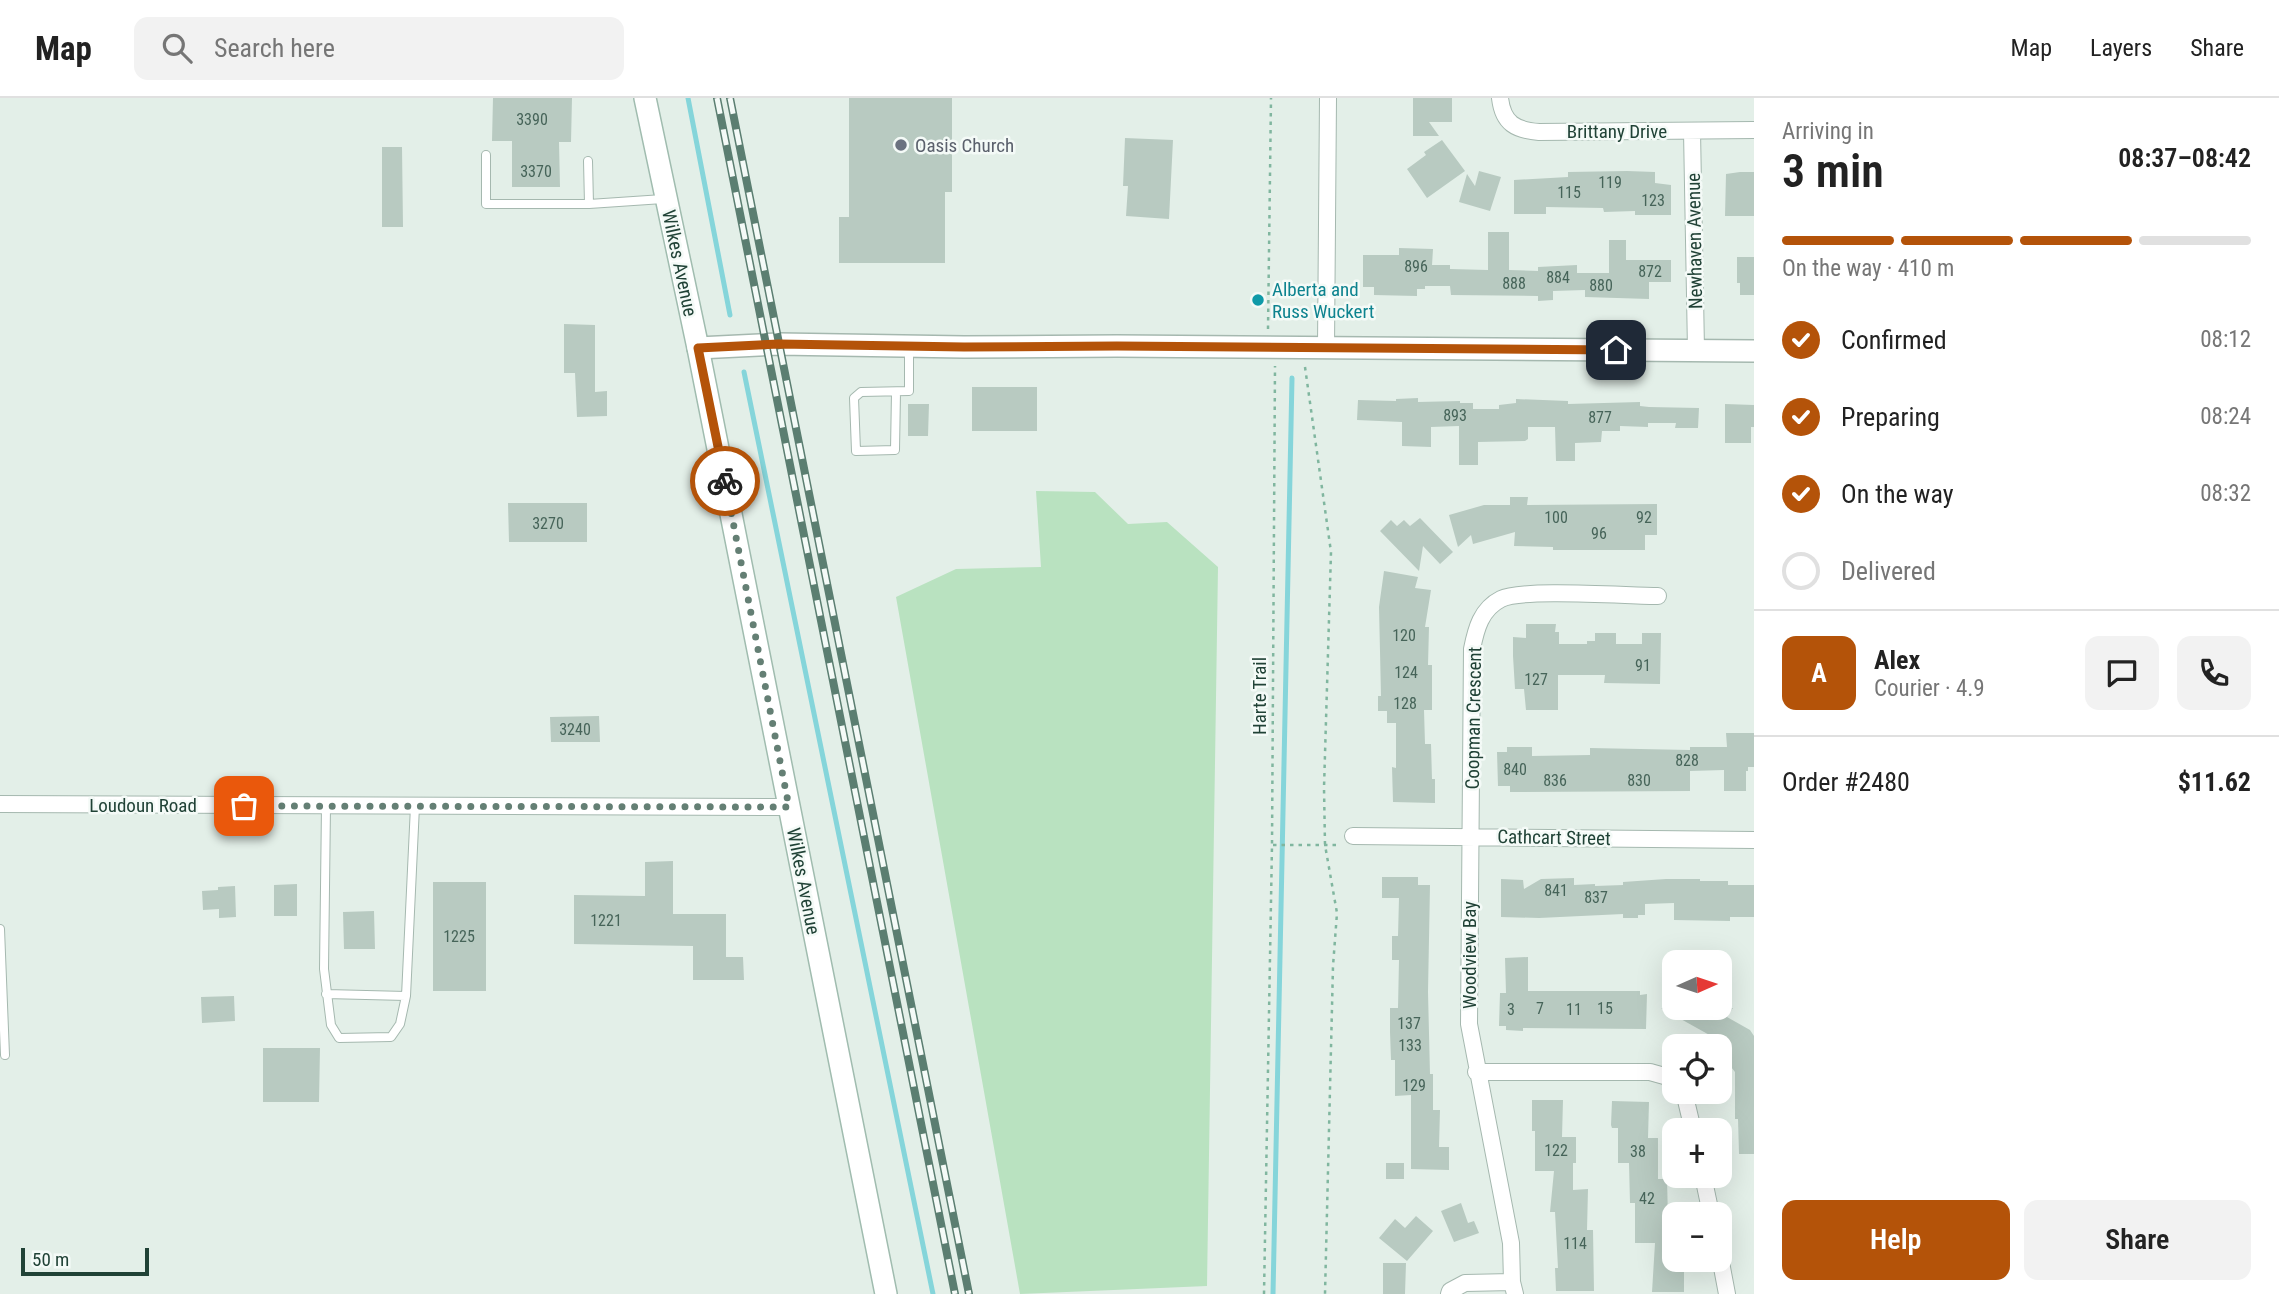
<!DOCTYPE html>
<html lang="en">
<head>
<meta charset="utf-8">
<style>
	:root { --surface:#fff; --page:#f2f2f2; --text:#222; --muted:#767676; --line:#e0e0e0; --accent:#b45309 }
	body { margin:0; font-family:"Roboto Condensed",sans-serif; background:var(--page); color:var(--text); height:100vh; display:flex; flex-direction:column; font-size:26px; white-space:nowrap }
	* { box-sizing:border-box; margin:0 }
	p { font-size:23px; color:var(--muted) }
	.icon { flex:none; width:38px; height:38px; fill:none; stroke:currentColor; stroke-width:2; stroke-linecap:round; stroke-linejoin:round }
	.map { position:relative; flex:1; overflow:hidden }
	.panel { display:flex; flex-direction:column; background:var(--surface); width:525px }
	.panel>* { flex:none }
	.needle { width:46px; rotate:87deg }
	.fabs { position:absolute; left:1662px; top:852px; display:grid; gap:14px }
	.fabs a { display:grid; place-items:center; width:70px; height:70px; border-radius:14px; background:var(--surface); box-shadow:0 7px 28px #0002; font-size:35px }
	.scale { position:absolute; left:21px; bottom:18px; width:128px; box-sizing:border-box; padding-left:7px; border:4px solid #204236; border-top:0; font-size:19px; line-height:24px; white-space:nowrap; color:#204236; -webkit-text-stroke:5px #f4faf7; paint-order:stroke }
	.pin { position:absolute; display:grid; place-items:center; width:60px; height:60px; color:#fff; margin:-30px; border-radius:14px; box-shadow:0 4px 10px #0006 }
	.courier { position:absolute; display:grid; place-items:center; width:70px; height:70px; margin:-35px; border:5px solid #b45309; border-radius:50%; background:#fff; color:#222; box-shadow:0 2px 9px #0007 }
	.overview em { font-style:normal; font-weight:600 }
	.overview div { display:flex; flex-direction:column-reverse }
	.overview { display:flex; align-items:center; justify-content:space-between; height:119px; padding:0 28px }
	h1 { font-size:46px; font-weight:600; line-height:52px }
	.bar { display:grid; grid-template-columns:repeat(4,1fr); gap:10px 7px; align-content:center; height:84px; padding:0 28px }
	.bar i { height:9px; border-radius:5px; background:var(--line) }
	.bar .current { background:var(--accent) }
	.bar p { grid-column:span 4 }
	.line { display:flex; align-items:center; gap:18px; padding:0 28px; border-top:2px solid var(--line) }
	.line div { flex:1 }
	.round { display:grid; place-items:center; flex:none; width:74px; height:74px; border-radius:14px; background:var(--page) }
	ol { padding:0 28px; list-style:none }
	li { display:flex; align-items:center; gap:21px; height:77px }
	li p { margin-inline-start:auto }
	li .icon { padding:7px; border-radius:50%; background:var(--accent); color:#fff; stroke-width:4 }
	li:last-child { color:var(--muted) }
	li i { width:38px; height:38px; border:4px solid var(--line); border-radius:50% }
	.cta { display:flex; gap:14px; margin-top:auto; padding:14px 28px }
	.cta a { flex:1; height:80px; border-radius:14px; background:var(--accent); color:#fff; font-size:28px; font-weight:600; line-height:80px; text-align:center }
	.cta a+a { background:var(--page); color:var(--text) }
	header { display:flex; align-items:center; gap:42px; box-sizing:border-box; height:98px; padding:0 35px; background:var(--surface); border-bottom:2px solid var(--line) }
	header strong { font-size:33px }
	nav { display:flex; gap:38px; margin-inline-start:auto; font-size:24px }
	.search { width:490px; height:63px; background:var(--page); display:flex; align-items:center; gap:18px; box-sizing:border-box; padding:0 24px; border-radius:14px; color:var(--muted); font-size:26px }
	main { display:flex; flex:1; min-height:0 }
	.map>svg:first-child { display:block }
</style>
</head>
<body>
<header>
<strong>Map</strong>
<div class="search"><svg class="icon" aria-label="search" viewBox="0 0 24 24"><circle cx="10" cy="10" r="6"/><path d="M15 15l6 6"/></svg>Search here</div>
<nav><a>Map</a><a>Layers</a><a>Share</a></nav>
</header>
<main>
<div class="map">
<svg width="1754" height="1196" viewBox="0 0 1754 1196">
	<rect width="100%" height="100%" fill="#e3efe8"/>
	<path fill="#b9e2c0" d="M 1036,393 L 1095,394 L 1128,426 L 1167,424 L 1218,469 L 1207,1188 L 1020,1196 L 896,499 L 956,471 L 1041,469 Z"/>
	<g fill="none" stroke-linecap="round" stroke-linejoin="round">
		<path stroke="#85d5da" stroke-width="5" d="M 688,0 L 730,217
			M 744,274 L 933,1196
			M 1273,1196 L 1292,280"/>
	</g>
	<path fill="#b8cac1" d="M 493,0 L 572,0 L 571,44 L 559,44 L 560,89 L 512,89 L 512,43 L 492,43 Z
		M 849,0 L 952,0 L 952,94 L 945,94 L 945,165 L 839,165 L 839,119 L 849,119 Z
		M 1413,0 L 1452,0 L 1452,24 L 1429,24 L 1439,38 L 1413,38 Z
		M 1125,40 L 1173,42 L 1169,121 L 1126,118 L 1128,88 L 1123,88 Z
		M 1442,42 L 1465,73 L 1427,100 L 1407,71 L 1426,57 L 1424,54 Z
		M 382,49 L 402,49 L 403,129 L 382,129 Z
		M 1479,73 L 1501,79 L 1490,113 L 1459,104 L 1467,76 L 1475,88 Z
		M 1627,73 L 1655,74 L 1655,85 L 1671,87 L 1671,117 L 1635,117 L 1635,113 L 1604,114 L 1603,110 L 1546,109 L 1546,116 L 1514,116 L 1514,82 L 1568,79 L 1568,74 Z
		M 1740,74 L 1754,74 L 1754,118 L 1725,118 L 1726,76 Z
		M 1488,134 L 1509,134 L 1509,172 L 1538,173 L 1538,169 L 1577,167 L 1577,175 L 1609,175 L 1609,142 L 1626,142 L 1626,162 L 1671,162 L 1671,184 L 1649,184 L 1649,201 L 1585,199 L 1585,192 L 1553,193 L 1553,202 L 1538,203 L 1538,198 L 1451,197 L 1450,188 L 1425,188 L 1425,191 L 1417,191 L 1417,198 L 1374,197 L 1374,189 L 1363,189 L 1363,157 L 1399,157 L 1399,150 L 1433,151 L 1432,167 L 1450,167 L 1450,171 L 1488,172 Z
		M 1737,159 L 1754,159 L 1754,197 L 1740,197 L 1740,185 L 1737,185 Z
		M 564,226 L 595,227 L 595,294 L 607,293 L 607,318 L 577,319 L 575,275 L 564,275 Z
		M 972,289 L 1037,289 L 1037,333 L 972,333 Z
		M 1418,300 L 1418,304 L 1460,303 L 1460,305 L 1473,305 L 1473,311 L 1499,311 L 1499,307 L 1516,305 L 1516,301 L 1568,303 L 1568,306 L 1640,304 L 1640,308 L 1649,309 L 1699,310 L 1698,330 L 1675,330 L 1676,325 L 1648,325 L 1648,329 L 1620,328 L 1620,333 L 1602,333 L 1601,344 L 1575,345 L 1575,363 L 1556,363 L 1555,329 L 1528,329 L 1528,341 L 1525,343 L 1478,344 L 1478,367 L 1459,367 L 1459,328 L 1431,329 L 1431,349 L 1402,348 L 1402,324 L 1357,322 L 1358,302 L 1396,303 L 1396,301 Z
		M 908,306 L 929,306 L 928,338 L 908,338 Z
		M 1725,306 L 1754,307 L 1754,329 L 1751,329 L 1751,345 L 1725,345 Z
		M 1510,399 L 1528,399 L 1527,407 L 1657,406 L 1657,437 L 1645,437 L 1645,452 L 1553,452 L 1553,449 L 1514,448 L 1515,434 L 1473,446 L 1471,437 L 1458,449 L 1449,417 L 1484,407 L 1510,407 Z
		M 508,405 L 587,405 L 587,444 L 509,444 Z
		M 1420,420 L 1453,454 L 1440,466 L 1423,448 L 1419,473 L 1380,433 L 1391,422 L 1397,428 L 1404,422 L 1410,428 Z
		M 1384,473 L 1418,479 L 1415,490 L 1431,492 L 1425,529 L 1429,529 L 1428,567 L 1432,567 L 1432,612 L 1424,612 L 1425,646 L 1431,646 L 1432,681 L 1435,681 L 1435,705 L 1393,704 L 1392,669 L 1396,670 L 1396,625 L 1387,625 L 1387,613 L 1378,613 L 1378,598 L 1381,598 L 1379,509 Z
		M 1526,526 L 1556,526 L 1555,534 L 1559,534 L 1559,546 L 1587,546 L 1587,543 L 1595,543 L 1595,535 L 1616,535 L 1616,546 L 1642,546 L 1642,535 L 1661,535 L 1660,586 L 1604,585 L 1605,577 L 1558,577 L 1558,612 L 1526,612 L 1524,591 L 1515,591 L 1513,558 L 1513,539 L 1526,540 Z
		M 599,618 L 600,644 L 551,644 L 550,619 Z
		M 1726,635 L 1754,635 L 1754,669 L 1748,669 L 1748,673 L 1746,673 L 1746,693 L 1724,693 L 1724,672 L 1690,673 L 1690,693 L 1510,694 L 1510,688 L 1498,688 L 1497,654 L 1507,654 L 1507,649 L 1532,649 L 1532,658 L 1590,657 L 1590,650 L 1690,652 L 1690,649 L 1727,649 Z
		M 673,763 L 673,816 L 726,816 L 726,859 L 743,859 L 744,882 L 693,882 L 693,848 L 574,846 L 574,797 L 645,798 L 645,764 Z
		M 1382,779 L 1418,779 L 1418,787 L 1430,787 L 1428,894 L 1430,976 L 1433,976 L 1433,1012 L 1440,1012 L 1439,1049 L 1449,1049 L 1449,1072 L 1411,1071 L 1411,997 L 1395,998 L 1395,962 L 1391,962 L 1390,934 L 1390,910 L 1398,910 L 1399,862 L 1392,862 L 1392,838 L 1398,838 L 1399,800 L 1382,800 Z
		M 1574,780 L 1574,787 L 1595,786 L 1595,788 L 1623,787 L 1623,784 L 1666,781 L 1700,781 L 1700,783 L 1728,783 L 1728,787 L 1754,787 L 1754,819 L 1730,819 L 1730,823 L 1674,822 L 1674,805 L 1645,806 L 1645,817 L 1638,817 L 1638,820 L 1623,820 L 1623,816 L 1539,820 L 1501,819 L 1501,781 L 1523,782 L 1524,791 L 1541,781 Z
		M 433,784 L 486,784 L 486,893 L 433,893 Z
		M 297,786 L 297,818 L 274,818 L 274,787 Z
		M 235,788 L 236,819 L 219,820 L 219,811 L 203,812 L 202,793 L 218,792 L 218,789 Z
		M 374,813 L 375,851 L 344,851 L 343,814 Z
		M 1528,859 L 1528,893 L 1640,893 L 1640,897 L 1647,896 L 1646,931 L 1523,930 L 1523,933 L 1506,932 L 1506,928 L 1499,928 L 1500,895 L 1506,895 L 1505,860 Z
		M 234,898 L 235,923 L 202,925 L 201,899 Z
		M 1661,910 L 1733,910 L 1727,919 L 1750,932 L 1754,938 L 1754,1056 L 1739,1056 L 1738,1021 L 1735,1021 L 1735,974 L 1721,956 L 1731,949 Z
		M 263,950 L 320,950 L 319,1004 L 263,1004 Z
		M 1532,1002 L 1563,1002 L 1562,1039 L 1576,1039 L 1576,1065 L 1573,1065 L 1573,1092 L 1588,1091 L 1587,1132 L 1593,1132 L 1594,1193 L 1556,1193 L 1555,1170 L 1558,1170 L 1555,1114 L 1550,1114 L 1554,1073 L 1535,1073 L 1535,1033 L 1532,1033 Z
		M 1612,1003 L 1649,1004 L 1648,1040 L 1658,1040 L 1658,1081 L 1667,1081 L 1668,1120 L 1675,1120 L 1675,1163 L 1681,1163 L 1681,1173 L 1684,1173 L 1684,1194 L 1652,1194 L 1655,1145 L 1635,1145 L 1635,1105 L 1630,1105 L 1629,1065 L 1618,1065 L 1618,1030 L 1612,1030 L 1611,1027 Z
		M 1386,1065 L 1404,1065 L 1404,1081 L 1386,1081 Z
		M 1461,1105 L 1468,1125 L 1474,1123 L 1479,1135 L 1454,1144 L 1441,1113 Z
		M 1416,1118 L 1433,1133 L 1407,1163 L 1379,1140 L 1395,1121 L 1405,1130 Z
		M 1383,1165 L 1406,1165 L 1405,1196 L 1383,1196 Z"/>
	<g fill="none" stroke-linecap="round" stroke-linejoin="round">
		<defs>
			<path id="service" d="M 486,57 L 486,106 L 589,106 L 663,101
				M 588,63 L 589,106
				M 896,294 L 895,352 L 856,353 L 854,300 L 861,294 L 909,293 L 909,248
				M 326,708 L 324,871 L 331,927 L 339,940 L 391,939 L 400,926 L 406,898 L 415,708
				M 0,831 L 5,957
				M 326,896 L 406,898"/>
			<path id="minor" d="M 1500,0 C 1503,26 1516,32 1539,34 L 1754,32
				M 1692,33 L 1696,252
				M 1326,249 L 1328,0
				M 0,706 L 789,709
				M 1353,738 L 1754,742
				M 1476,974 L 1650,974 L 1675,981
				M 1684,994 L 1693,1032
				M 1703,1078 L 1711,1116
				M 1720,1159 L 1727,1196
				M 1449,1196 L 1450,1193 L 1465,1185 L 1512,1184
				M 1515,1196 L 1512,1184 L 1511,1145 L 1469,926 L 1472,551 C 1476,531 1481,511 1501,501 C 1523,490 1628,498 1658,498"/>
			<path id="tertiary" d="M 698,250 L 779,246 L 964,249 L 1117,248 L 1754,253"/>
			<path id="secondary" d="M 645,0 L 698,250 L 886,1196"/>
		</defs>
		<use href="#service" stroke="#a5b8af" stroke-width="10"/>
		<use href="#minor" stroke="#a5b8af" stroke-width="18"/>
		<use href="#tertiary" stroke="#a5b8af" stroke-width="24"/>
		<use href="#secondary" stroke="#a0bcaf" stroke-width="24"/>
		<path stroke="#80b69f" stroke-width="2.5" stroke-dasharray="3.5 5" stroke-linecap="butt" d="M 1268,231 L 1271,0
			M 1305,269 L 1331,454 L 1324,690 L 1325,747 L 1337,815 L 1333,868 L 1325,1196
			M 1273,747 L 1340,747
			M 1264,1196 L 1272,747 L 1275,268"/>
		<use href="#service" stroke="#fff" stroke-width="8"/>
		<use href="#minor" stroke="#fff" stroke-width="16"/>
		<use href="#tertiary" stroke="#fff" stroke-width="21"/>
		<use href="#secondary" stroke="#fff" stroke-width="21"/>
		<defs>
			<path id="rail" d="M 717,0 L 955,1196
				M 730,0 L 969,1196"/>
		</defs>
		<use href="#rail" stroke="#5b7e71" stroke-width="8"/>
		<use href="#rail" stroke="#f4faf7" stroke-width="5" stroke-dasharray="16" stroke-linecap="butt"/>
	</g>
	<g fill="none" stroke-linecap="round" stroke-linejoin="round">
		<path stroke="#647f74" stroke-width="7" stroke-dasharray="0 12.6" d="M 244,708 L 789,709 L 725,383"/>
		<path stroke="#b45309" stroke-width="9" d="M 725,383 L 698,250 L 779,246 L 964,249 L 1117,248 L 1616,252"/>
	</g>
	<circle fill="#6b7280" stroke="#f4faf7" stroke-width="2.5" cx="901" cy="47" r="7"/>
	<circle fill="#0f9aa8" stroke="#f4faf7" stroke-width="2.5" cx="1258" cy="202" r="7"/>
	<g text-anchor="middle" stroke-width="5" stroke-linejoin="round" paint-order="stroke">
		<g font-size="16" fill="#466459">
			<text x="532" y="27">3390</text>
			<text x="536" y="79">3370</text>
			<text x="1610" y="90">119</text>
			<text x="1569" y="100">115</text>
			<text x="1653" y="108">123</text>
			<text x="1416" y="174">896</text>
			<text x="1650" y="179">872</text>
			<text x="1558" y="185">884</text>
			<text x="1514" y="191">888</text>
			<text x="1601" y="193">880</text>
			<text x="1455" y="323">893</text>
			<text x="1600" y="325">877</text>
			<text x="1556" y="425">100</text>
			<text x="1644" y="425">92</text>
			<text x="548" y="431">3270</text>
			<text x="1599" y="441">96</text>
			<text x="1404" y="543">120</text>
			<text x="1643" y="573">91</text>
			<text x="1406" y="580">124</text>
			<text x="1536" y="587">127</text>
			<text x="1405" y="611">128</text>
			<text x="575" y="637">3240</text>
			<text x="1687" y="668">828</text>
			<text x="1515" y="677">840</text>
			<text x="1555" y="688">836</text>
			<text x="1639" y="688">830</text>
			<text x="1556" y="798">841</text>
			<text x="1596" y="805">837</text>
			<text x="606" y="828">1221</text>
			<text x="459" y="844">1225</text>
			<text x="1540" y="916">7</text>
			<text x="1605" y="916">15</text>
			<text x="1511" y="917">3</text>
			<text x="1574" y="917">11</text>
			<text x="1409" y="931">137</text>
			<text x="1410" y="953">133</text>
			<text x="1414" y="993">129</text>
			<text x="1556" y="1058">122</text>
			<text x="1638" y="1059">38</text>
			<text x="1647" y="1106">42</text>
			<text x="1575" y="1151">114</text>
		</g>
		<g font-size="19" fill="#204236" stroke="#f4faf7">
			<text x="1617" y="40">Brittany Drive</text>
			<text transform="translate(1694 143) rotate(-91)" y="7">Newhaven Avenue</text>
			<text transform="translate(680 165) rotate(78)" y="7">Wilkes Avenue</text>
			<text transform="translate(1259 598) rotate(-90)" y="7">Harte Trail</text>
			<text transform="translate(1473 620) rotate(-89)" y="7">Coopman Crescent</text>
			<text x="143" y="714">Loudoun Road</text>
			<text transform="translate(1554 739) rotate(1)" y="7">Cathcart Street</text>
			<text transform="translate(804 783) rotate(79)" y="7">Wilkes Avenue</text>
			<text transform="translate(1469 857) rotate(-90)" y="7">Woodview Bay</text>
		</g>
		<g font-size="19" fill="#5b616d" stroke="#f4faf7" text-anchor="start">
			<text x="915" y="54">Oasis Church</text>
		</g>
		<g font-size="19" fill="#0d838f" stroke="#f4faf7" text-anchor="start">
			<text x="1272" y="198">Alberta and<tspan x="1272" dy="22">Russ Wuckert</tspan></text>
		</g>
	</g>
</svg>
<div class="fabs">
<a><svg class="needle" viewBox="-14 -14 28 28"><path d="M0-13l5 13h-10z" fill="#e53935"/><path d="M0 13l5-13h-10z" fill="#767676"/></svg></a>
<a><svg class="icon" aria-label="locate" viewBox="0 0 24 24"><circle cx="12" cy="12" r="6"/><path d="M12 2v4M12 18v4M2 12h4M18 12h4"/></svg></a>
<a>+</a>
<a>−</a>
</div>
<div class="scale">50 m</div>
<div class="pin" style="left:244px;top:708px;background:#ea580c"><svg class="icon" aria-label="bag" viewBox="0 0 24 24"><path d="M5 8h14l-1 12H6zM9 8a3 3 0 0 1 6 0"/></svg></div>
<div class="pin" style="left:1616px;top:252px;background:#1f2937"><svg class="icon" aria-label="home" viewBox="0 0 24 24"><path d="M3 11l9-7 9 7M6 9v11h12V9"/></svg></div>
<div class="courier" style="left:725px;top:383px"><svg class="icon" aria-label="bike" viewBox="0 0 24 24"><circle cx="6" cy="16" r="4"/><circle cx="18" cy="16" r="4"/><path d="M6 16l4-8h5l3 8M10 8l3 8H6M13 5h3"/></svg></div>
</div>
<section class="panel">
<div class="overview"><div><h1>3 min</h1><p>Arriving in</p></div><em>08:37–08:42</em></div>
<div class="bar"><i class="current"></i><i class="current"></i><i class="current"></i><i></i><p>On the way · 410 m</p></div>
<ol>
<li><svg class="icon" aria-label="check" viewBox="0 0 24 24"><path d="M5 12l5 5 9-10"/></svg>Confirmed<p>08:12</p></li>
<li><svg class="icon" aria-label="check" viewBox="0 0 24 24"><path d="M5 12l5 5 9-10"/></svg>Preparing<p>08:24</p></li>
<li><svg class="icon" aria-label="check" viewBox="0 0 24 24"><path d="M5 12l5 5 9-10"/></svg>On the way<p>08:32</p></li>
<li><i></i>Delivered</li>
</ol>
<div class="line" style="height:126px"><b class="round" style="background:var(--accent);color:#fff">A</b><div><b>Alex</b><p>Courier · 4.9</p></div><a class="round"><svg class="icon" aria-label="chat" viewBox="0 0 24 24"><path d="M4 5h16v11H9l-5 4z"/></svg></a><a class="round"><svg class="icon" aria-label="phone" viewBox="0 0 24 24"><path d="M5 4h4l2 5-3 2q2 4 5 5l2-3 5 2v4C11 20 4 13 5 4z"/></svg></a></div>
<div class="line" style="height:91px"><div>Order #2480</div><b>$11.62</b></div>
<div class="cta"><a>Help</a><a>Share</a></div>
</section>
</main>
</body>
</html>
